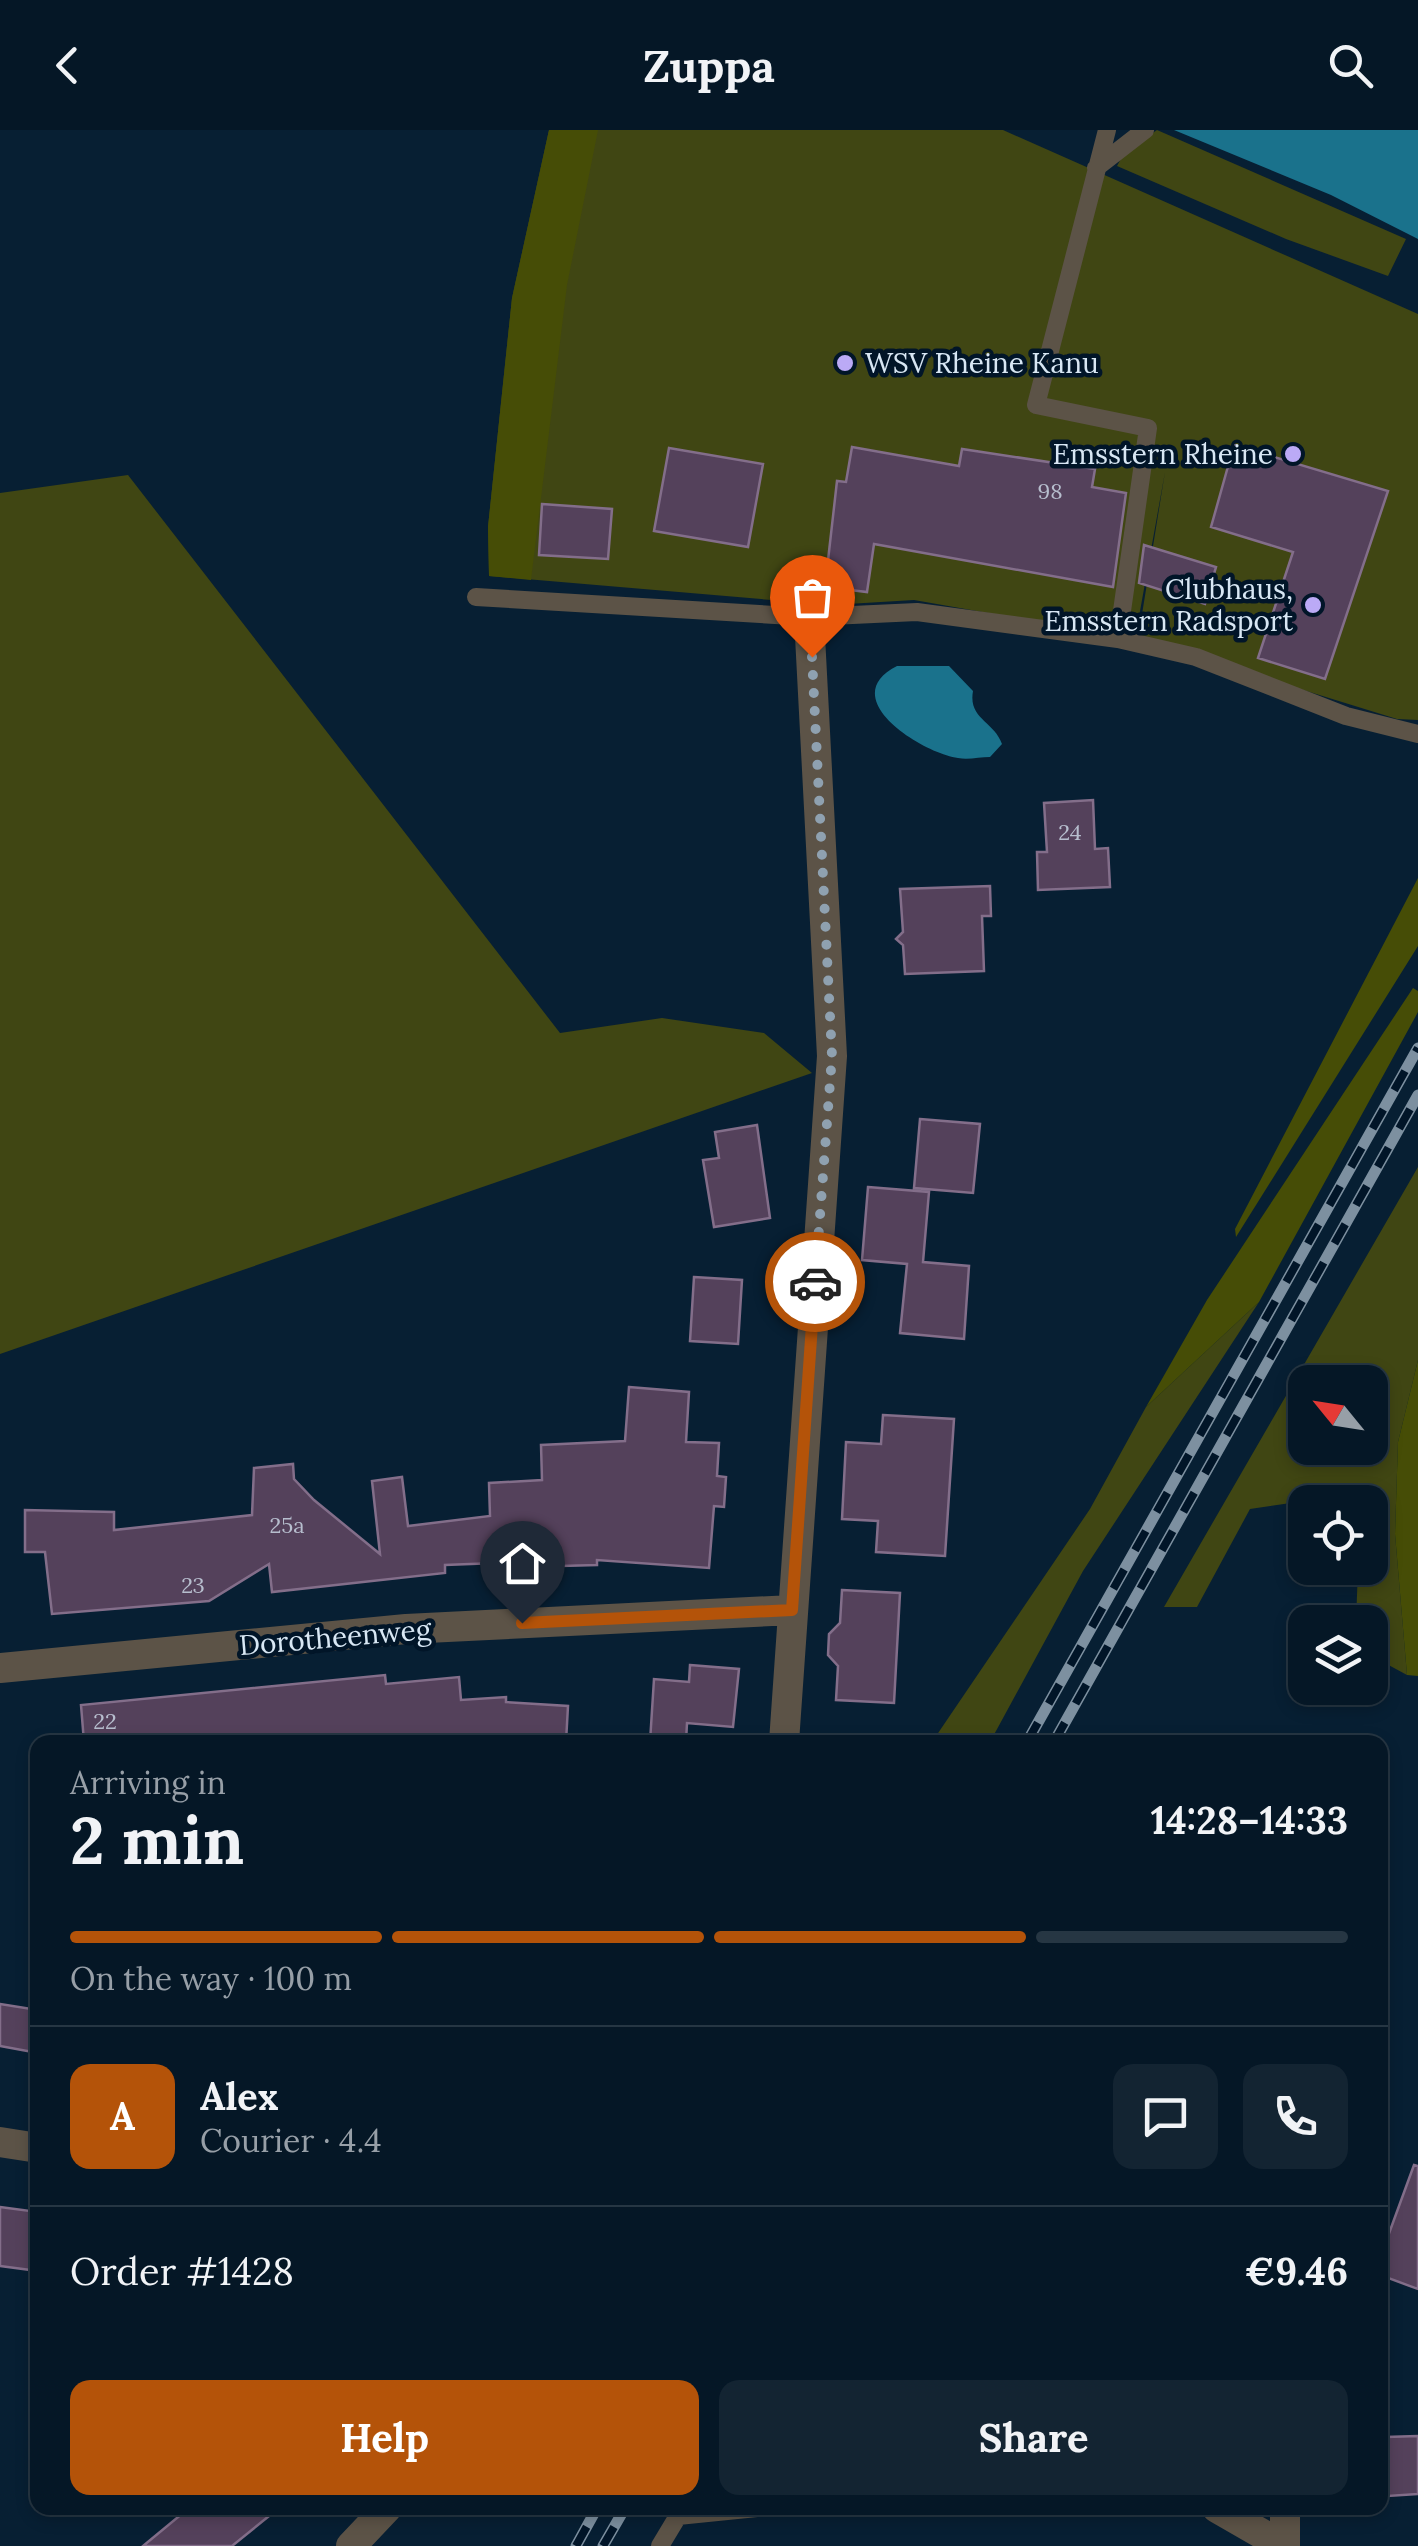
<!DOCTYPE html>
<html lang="en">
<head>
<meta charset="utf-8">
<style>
	:root { --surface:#051726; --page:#132432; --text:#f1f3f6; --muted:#979fa7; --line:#263643; --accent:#b45309 }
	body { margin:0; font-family:Lora,serif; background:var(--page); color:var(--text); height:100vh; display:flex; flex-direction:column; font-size:38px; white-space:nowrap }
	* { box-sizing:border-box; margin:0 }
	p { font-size:32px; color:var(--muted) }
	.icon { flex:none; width:55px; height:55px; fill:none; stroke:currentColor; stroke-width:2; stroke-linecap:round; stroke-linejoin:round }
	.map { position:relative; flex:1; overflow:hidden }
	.sheet { position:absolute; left:30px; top:1605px; width:1358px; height:780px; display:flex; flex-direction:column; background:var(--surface); border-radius:20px; box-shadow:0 5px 15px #0003,0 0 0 2px var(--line) }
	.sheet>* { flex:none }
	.needle { width:65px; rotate:300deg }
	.buttons { position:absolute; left:1288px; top:1235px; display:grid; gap:20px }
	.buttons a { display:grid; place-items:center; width:100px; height:100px; border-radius:20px; background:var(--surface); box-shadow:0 5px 15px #0003,0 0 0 2px var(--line); font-size:50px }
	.pin { position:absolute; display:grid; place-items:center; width:85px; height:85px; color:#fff; margin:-102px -42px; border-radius:50% 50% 50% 0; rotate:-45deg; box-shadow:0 0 10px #0007 }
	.pin .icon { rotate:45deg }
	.courier { position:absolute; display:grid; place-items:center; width:100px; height:100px; margin:-50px; border:8px solid #b45309; border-radius:50%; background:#fff; color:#222; box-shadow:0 2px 12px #0007 }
	.headline em { font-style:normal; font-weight:700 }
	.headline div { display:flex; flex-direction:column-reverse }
	.headline { display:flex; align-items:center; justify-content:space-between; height:170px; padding:0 40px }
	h1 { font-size:65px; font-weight:700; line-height:75px }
	.bar { display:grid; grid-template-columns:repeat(4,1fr); gap:15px 10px; align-content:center; height:120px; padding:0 40px }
	.bar i { height:12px; border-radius:8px; background:var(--line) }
	.bar .active { background:var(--accent) }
	.bar p { grid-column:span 4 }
	.line { display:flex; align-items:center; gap:25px; padding:0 40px; border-top:2px solid var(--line) }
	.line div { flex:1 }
	.round { display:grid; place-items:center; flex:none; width:105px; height:105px; border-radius:20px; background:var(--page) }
	.action { display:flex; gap:20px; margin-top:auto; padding:20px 40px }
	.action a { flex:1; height:115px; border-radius:20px; background:var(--accent); color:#fff; font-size:40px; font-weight:700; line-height:115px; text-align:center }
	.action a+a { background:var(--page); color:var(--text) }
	header { display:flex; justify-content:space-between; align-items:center; height:130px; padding:0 40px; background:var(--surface); font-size:45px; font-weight:700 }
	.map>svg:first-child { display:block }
</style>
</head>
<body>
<header><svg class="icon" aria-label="back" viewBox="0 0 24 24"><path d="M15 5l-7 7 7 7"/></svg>Zuppa<svg class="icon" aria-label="search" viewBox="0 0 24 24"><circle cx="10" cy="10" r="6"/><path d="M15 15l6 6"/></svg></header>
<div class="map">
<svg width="1418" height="2416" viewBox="0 0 1418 2416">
	<rect width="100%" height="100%" fill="#071f33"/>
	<path fill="#404613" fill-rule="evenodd" d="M 549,0 L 1003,0 L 1418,184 L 1418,590 L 1397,589 L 1138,509 L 1165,342 L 1135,509 L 914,470 L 831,475 L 489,446 L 488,397 L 512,168 Z
		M 1157,0 L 1406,109 L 1388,146 L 1286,109 L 1117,36 L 1124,23 Z
		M 128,345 L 560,903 L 662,888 L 764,903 L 812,943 L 0,1224 L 0,363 Z
		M 1418,1037 L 1418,1230 L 1398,1312 L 1395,1404 L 1407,1545 L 1370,1525 L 1370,1492 L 1356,1492 L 1358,1438 L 1370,1438 L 1370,1372 L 1360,1372 L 1360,1363 L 1250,1379 L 1197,1477 L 1164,1477 ZM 1305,1252 L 1370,1252 L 1370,1318 L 1305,1318 Z
		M 1259,1172 L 1083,1441 L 990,1612 L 932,1612 L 1090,1379 L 1146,1277 Z"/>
	<path fill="#464d06" d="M 549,0 L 598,0 L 567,155 L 531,450 L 489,446 L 488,397 L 512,168 Z
		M 1418,748 L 1418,816 L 1236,1107 L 1235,1099 Z
		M 1413,858 L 1418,861 L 1418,882 L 1259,1172 L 1146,1277 L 1207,1170 Z
		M 1418,1230 L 1418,1546 L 1407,1545 L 1395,1404 L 1398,1312 Z"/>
	<path fill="#1a728c" d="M 1174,0 L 1418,0 L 1418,109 L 1331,65 Z
		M 897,536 L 949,536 L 973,561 C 968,589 994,591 1002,614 L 990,627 C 980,627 968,630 958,628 C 922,623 834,568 897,536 Z"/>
	<path fill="#54415b" stroke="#836e8a" stroke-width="2.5" d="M 1234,315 L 1388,361 L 1325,549 L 1258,528 L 1293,422 L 1211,397 Z
		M 852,317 L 959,336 L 962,319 L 1095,339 L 1092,357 L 1126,363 L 1113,457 L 874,414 L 867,462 L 825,457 L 837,351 L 846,352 Z
		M 669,318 L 763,334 L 748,417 L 654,401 Z
		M 542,374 L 612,379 L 608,429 L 539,425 Z
		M 1144,415 L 1216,437 L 1205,474 L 1139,453 Z
		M 1093,670 L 1095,719 L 1108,718 L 1110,757 L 1038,760 L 1037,722 L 1047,722 L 1044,673 Z
		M 990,756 L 991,786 L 982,786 L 984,841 L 905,844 L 903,815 L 896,809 L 903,802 L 900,759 Z
		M 920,989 L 980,994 L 973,1063 L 914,1058 Z
		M 757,995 L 770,1088 L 714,1097 L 703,1030 L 719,1028 L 715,1002 Z
		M 868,1057 L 929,1062 L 923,1132 L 969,1136 L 964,1209 L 900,1203 L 907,1134 L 862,1130 Z
		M 694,1147 L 742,1150 L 738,1214 L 690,1211 Z
		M 629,1257 L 689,1262 L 686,1312 L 719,1313 L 717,1346 L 726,1347 L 724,1377 L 714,1376 L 709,1438 L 597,1430 L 597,1435 L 523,1437 L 523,1432 L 445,1435 L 445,1443 L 272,1462 L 269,1434 L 209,1471 L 52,1484 L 45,1422 L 25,1422 L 25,1380 L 114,1382 L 114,1400 L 252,1385 L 254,1338 L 293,1334 L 294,1349 L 314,1370 L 380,1424 L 372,1351 L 402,1347 L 408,1396 L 490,1386 L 489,1353 L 542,1350 L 541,1315 L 625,1311 Z
		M 883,1285 L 954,1289 L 945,1426 L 876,1422 L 878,1391 L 842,1389 L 846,1312 L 881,1314 Z
		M 842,1460 L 900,1463 L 894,1573 L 836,1570 L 838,1536 L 828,1525 L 829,1504 L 840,1493 Z
		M 690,1535 L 739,1539 L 733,1597 L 687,1593 L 686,1612 L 650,1612 L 654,1549 L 689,1552 Z
		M 385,1545 L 386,1554 L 459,1547 L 461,1570 L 506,1567 L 506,1572 L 568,1576 L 566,1612 L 84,1612 L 81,1575 Z
		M 0,1874 L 38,1880 L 38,1923 L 0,1916 Z
		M 1414,2035 L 1418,2036 L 1418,2159 L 1380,2145 L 1380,2128 Z
		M 0,2077 L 38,2082 L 38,2141 L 0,2136 Z
		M 1418,2306 L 1418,2364 L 1388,2366 L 1386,2307 Z
		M 189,2378 L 279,2378 L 232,2416 L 143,2416 Z"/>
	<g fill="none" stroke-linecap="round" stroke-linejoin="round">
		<path stroke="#5c5347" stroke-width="18" d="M 1107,0 L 1036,275 L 1148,298 L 1118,509
			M 1096,38 L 1145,0
			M 476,467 L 809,487 L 917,482 L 1118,509 L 1196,527 L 1346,586 L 1418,604
			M 660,2416 L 678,2386 L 757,2378"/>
		<path stroke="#5c5347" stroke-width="30" d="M 0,1538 L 406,1499 L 792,1480
			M 784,1612 L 832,926 L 809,487
			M 0,2012 L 38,2018
			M 1217,2378 L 1283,2416
			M 1285,2378 L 1285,2416
			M 351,2416 L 387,2378"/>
		<defs>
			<path id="rail" d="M 1027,1612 L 1418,918
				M 1054,1612 L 1418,965
				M 576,2416 L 597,2378
				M 603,2416 L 625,2378"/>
		</defs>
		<use href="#rail" stroke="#7d90a0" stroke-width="11"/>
		<use href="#rail" stroke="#011528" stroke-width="8" stroke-dasharray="22" stroke-linecap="butt"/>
	</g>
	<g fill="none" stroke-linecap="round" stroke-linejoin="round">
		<path stroke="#8fa1b0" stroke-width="10" stroke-dasharray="0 18" d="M 812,527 L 832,926 L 815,1152"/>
		<path stroke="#b45309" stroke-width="12" d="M 522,1493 L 792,1480 L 815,1152"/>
	</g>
	<g fill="#bbaaf6" stroke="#011528" stroke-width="4">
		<circle cx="845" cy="233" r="10"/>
		<circle cx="1293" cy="324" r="10"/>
		<circle cx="1313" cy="475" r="10"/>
	</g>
	<g text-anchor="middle" stroke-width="9" stroke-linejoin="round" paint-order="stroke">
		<g font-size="22" fill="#b7bece">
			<text x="1050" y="369">98</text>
			<text x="1070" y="710">24</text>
			<text x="287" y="1403">25a</text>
			<text x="193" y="1463">23</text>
			<text x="105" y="1599">22</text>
		</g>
		<g font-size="28" fill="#d8e7f4" stroke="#011528" text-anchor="end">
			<text x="865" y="243" text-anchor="start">WSV Rheine Kanu</text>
			<text x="1273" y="334">Emsstern Rheine</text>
			<text x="1293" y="469">Clubhaus,<tspan x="1293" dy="32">Emsstern Radsport</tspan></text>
		</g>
		<g font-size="28" fill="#d8e7f4" stroke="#011528">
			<text transform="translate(335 1507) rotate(-5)" y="10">Dorotheenweg</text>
		</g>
	</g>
</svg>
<div class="buttons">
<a><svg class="needle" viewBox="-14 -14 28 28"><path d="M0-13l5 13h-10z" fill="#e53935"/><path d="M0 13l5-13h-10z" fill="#979fa7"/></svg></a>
<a><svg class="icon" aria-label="locate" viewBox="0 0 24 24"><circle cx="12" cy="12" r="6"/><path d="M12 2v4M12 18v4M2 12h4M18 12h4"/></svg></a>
<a><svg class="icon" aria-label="layers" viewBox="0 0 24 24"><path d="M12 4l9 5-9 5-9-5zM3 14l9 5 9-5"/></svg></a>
</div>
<div class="pin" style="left:812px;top:527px;background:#ea580c"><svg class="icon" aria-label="bag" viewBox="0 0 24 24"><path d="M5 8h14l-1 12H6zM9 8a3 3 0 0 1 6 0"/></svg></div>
<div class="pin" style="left:522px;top:1493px;background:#1f2937"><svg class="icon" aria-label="home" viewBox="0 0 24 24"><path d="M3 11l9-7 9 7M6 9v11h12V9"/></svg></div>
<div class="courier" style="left:815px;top:1152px"><svg class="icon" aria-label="car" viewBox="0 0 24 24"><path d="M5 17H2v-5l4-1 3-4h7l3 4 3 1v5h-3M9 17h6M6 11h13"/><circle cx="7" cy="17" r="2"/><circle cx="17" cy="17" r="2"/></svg></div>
<section class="sheet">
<div class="headline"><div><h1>2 min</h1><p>Arriving in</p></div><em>14:28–14:33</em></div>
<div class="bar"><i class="active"></i><i class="active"></i><i class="active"></i><i></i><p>On the way · 100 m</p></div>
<div class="line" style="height:180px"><b class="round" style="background:var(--accent);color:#fff">A</b><div><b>Alex</b><p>Courier · 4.4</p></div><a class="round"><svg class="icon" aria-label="chat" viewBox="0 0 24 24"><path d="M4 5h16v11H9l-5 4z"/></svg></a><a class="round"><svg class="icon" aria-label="phone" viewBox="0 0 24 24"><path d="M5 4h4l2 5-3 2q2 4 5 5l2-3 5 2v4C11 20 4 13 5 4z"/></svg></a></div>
<div class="line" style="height:130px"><div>Order #1428</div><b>€9.46</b></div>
<div class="action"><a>Help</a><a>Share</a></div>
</section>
</div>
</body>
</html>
